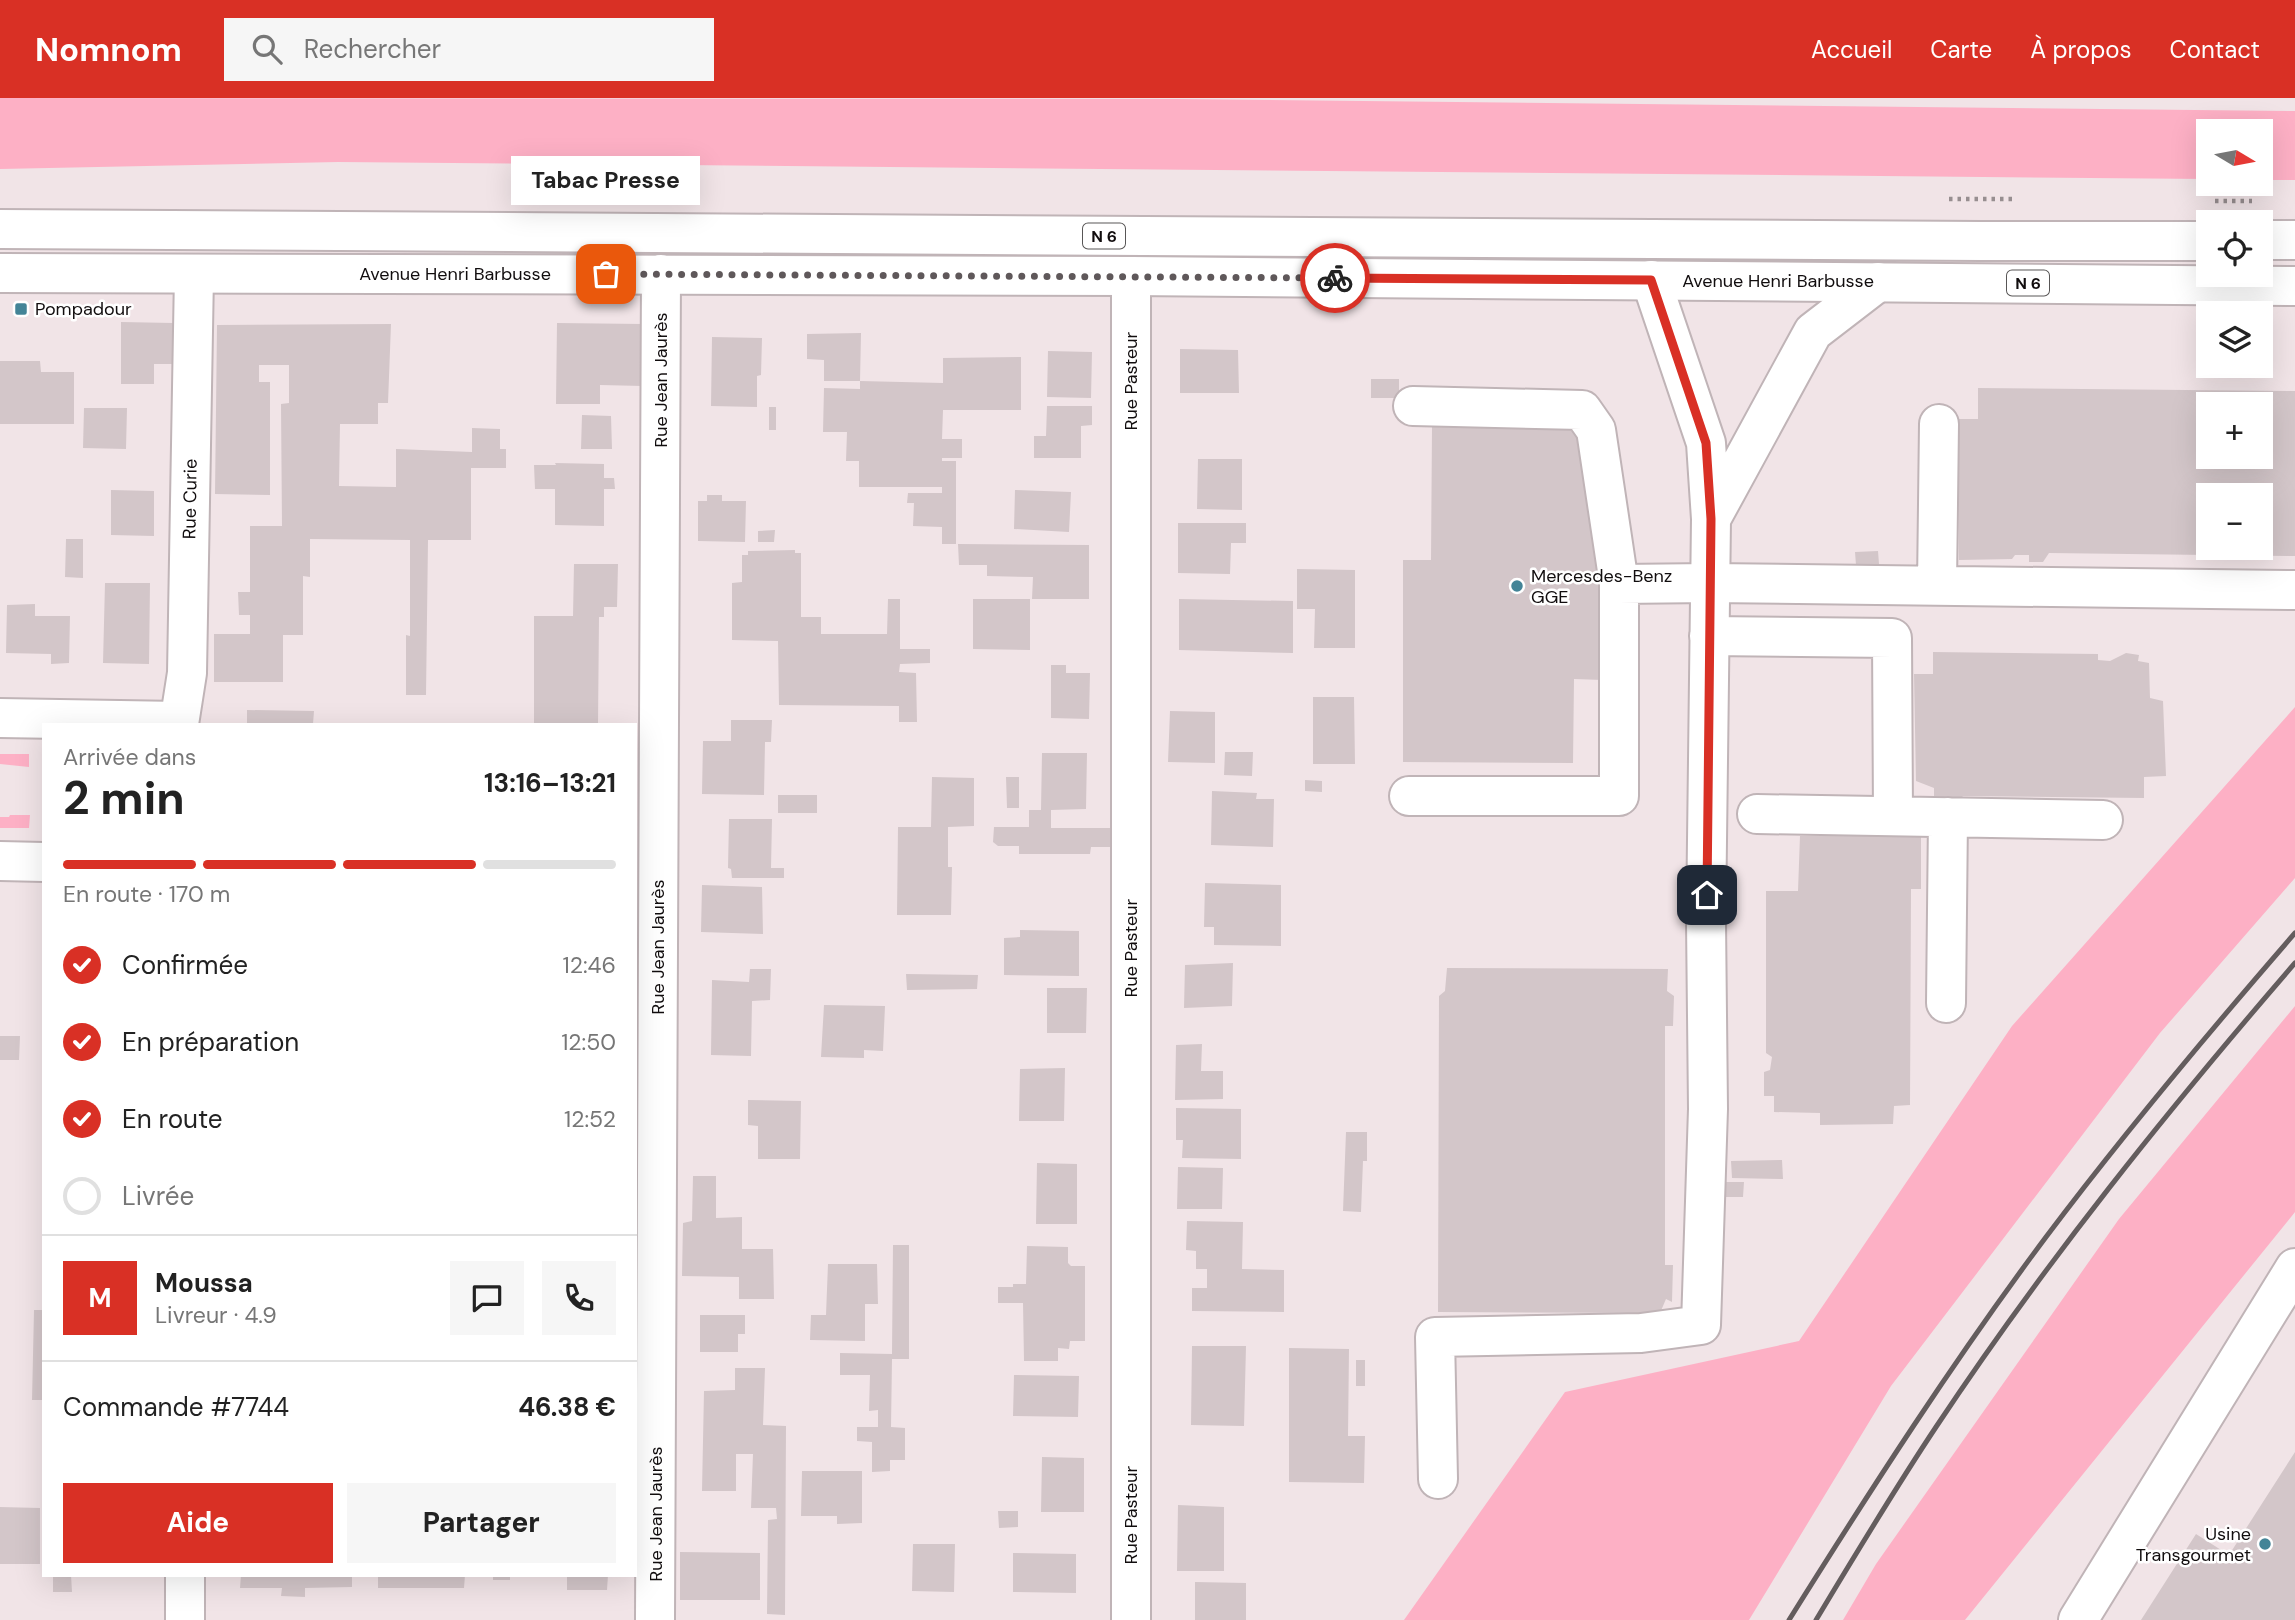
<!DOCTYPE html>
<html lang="fr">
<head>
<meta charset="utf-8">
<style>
	:root { --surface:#fff; --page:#f6f6f6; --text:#222; --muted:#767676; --line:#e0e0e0; --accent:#d93025 }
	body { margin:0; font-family:"DM Sans",sans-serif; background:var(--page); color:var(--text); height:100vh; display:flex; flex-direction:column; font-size:26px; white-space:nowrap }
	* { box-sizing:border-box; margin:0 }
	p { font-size:23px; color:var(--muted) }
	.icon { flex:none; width:38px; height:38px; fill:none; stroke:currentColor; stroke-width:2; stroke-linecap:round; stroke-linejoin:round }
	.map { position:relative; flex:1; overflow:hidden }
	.panel { position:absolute; left:42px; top:625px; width:595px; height:854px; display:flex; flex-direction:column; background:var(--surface); border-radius:0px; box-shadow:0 7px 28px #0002 }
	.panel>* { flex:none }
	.needle { width:46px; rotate:100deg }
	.fabs { position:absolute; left:2196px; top:21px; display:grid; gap:14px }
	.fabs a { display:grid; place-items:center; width:77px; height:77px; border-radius:0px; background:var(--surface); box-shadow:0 7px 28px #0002; font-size:35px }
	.pin { position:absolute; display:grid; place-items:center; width:60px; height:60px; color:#fff; margin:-30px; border-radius:14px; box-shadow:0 4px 10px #0006 }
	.courier { position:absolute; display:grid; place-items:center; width:70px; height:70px; margin:-35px; border:5px solid #d93025; border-radius:50%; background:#fff; color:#222; box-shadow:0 2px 9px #0007 }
	.bubble { position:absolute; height:49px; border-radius:0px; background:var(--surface); box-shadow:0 7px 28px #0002; font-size:23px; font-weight:700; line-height:49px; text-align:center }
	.head em { font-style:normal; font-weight:700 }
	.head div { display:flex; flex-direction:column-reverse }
	.head { display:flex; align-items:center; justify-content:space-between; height:119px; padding:0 21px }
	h1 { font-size:46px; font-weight:700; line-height:52px }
	.bar { display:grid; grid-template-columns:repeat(4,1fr); gap:10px 7px; align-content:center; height:84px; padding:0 21px }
	.bar i { height:9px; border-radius:5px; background:var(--line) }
	.bar .on { background:var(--accent) }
	.bar p { grid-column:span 4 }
	.line { display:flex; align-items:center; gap:18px; padding:0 21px; border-top:2px solid var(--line) }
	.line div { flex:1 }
	.round { display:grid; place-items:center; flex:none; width:74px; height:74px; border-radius:0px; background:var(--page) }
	ol { padding:0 21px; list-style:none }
	li { display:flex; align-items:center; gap:21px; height:77px }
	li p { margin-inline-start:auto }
	li .icon { padding:7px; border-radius:50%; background:var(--accent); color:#fff; stroke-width:4 }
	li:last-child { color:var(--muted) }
	li i { width:38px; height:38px; border:4px solid var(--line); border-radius:50% }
	.action { display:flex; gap:14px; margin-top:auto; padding:14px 21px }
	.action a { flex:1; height:80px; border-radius:0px; background:var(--accent); color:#fff; font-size:28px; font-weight:700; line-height:80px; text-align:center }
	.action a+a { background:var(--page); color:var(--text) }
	header { display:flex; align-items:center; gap:42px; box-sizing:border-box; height:98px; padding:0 35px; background:var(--accent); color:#fff }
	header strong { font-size:33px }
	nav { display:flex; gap:38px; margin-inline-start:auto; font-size:24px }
	.search { width:490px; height:63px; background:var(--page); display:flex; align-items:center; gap:18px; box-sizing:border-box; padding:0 24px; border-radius:0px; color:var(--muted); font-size:26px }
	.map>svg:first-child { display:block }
</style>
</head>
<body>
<header>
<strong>Nomnom</strong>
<div class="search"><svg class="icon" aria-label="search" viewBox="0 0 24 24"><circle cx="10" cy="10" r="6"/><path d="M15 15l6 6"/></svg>Rechercher</div>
<nav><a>Accueil</a><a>Carte</a><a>À propos</a><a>Contact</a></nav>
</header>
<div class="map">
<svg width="2295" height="1522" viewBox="0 0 2295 1522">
	<rect width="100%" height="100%" fill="#f1e4e7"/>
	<path fill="#fdb0c5" d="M 0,0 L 1176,1 L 2295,13 L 2295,82 L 2261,82 L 2261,33 L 2208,33 L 2208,81 L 338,64 L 0,71 Z
		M 2295,609 L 2295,780 L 2160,935 L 1891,1288 L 1749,1522 L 1404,1522 L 1565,1294 L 1799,1243 L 2012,928 Z
		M 0,656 L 29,656 L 29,669 L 0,666 Z
		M 10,717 L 30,717 L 29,730 L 0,730 L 0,719 L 9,719 Z
		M 2295,908 L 2295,1114 L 1965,1522 L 1843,1522 L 1876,1466 L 2119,1121 Z"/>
	<path fill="#d3c6c9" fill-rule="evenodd" d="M 121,224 L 173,225 L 173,266 L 154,266 L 154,286 L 121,286 Z
		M 557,225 L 643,226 L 643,288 L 600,287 L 600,306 L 556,306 Z
		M 391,226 L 388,305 L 378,305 L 378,326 L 340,326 L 339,388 L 396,389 L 396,351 L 472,354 L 472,330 L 500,331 L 500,351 L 506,351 L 506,370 L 471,370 L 471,442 L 428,442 L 426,597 L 406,597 L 406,537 L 410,538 L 410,442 L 310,441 L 310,479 L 303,478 L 303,537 L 283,537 L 283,584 L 214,584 L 214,536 L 250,536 L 250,517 L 239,517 L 238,494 L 250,494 L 250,428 L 282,428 L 281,306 L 289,305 L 289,267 L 259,267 L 259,284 L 270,284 L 270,397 L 215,396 L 217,227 Z
		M 861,235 L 860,283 L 824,283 L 824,262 L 807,261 L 807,236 Z
		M 712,239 L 762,240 L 761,277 L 757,278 L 757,309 L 711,308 Z
		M 1180,251 L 1238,252 L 1239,295 L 1180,295 Z
		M 1048,253 L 1092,254 L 1091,300 L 1047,299 Z
		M 1021,259 L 1021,312 L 943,312 L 942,341 L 962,341 L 962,360 L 942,360 L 942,363 L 956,363 L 956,446 L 942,446 L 942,429 L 913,428 L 914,405 L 907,405 L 908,395 L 942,395 L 942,389 L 859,389 L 859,363 L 846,363 L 847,334 L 823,334 L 824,290 L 860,291 L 860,283 L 943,285 L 943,260 Z
		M 0,263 L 40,263 L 41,274 L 74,274 L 74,326 L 0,326 Z
		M 1371,281 L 1399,281 L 1399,300 L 1371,300 Z
		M 1978,290 L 2295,293 L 2295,458 L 2049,455 L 2043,464 L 2029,464 L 2029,457 L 2015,457 L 2012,461 L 1959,462 L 1958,321 L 1978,321 ZM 2208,306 L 2261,306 L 2261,359 L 2208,359 ZM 2208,397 L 2261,397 L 2261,450 L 2208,450 Z
		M 1047,308 L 1092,308 L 1092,327 L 1081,328 L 1081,360 L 1034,360 L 1034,338 L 1046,338 Z
		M 769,309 L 776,309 L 776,332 L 769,332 Z
		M 84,310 L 127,310 L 126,351 L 83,350 Z
		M 582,317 L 611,318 L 612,351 L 581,351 Z
		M 1432,329 L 1576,330 L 1602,465 L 1603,582 L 1574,581 L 1573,665 L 1403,664 L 1403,462 L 1431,462 Z
		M 1198,361 L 1242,361 L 1242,412 L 1197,411 Z
		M 555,365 L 604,366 L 604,380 L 614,380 L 615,391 L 604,391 L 604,428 L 555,427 L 555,391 L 535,391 L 534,367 L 556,367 Z
		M 111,392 L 154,393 L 154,438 L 111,437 Z
		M 1015,392 L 1071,394 L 1069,434 L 1014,431 Z
		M 707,397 L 722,397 L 722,403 L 746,403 L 745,444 L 698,443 L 698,403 L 707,403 Z
		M 1178,425 L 1246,425 L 1246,445 L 1231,445 L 1230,476 L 1178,475 Z
		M 775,432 L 774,444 L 758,444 L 758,433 Z
		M 66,441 L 83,441 L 83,480 L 65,479 Z
		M 958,446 L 1089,447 L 1089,501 L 1032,501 L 1033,479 L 987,478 L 987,467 L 959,467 Z
		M 795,452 L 795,455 L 801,455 L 801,519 L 821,519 L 821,536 L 887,536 L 888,501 L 900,501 L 900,551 L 930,551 L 930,565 L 900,566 L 899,574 L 916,575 L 917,624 L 899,624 L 899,608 L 779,607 L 778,543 L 732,542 L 732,485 L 742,484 L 742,457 L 748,457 L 748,453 Z
		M 1878,453 L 1879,466 L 1856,467 L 1855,454 Z
		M 574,466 L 618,466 L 617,509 L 604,509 L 604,519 L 599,519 L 598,626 L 534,626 L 534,518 L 573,518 Z
		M 1297,471 L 1355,472 L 1355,550 L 1314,550 L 1315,511 L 1297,511 Z
		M 105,485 L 150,485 L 149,566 L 103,565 Z
		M 973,501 L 1030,501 L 1030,552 L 973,551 Z
		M 1179,501 L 1293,503 L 1293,555 L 1179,552 Z
		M 35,506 L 35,518 L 70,518 L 69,565 L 51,566 L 51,556 L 6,555 L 7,507 Z
		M 1933,554 L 2098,556 L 2098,562 L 2110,563 L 2126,555 L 2139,557 L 2138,563 L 2149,565 L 2150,600 L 2163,603 L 2166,678 L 2144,679 L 2144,700 L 1963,698 L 1957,705 L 1934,704 L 1934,690 L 1916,683 L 1914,576 L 1933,576 Z
		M 1051,567 L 1066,567 L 1066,575 L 1090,575 L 1089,621 L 1051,620 Z
		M 1313,599 L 1354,599 L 1355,666 L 1313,666 Z
		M 247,612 L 314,613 L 313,626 L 247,626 Z
		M 1170,613 L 1215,614 L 1215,665 L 1168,664 Z
		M 731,622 L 772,622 L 771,644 L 765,644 L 764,697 L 702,696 L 703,643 L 731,643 Z
		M 1225,654 L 1253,654 L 1252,678 L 1224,677 Z
		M 1042,655 L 1087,655 L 1086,711 L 1051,712 L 1051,730 L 1110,730 L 1110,749 L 1091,749 L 1090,756 L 1019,756 L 1019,748 L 998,748 L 993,744 L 994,729 L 1029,729 L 1029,712 L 1041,712 Z
		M 932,679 L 974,680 L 974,728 L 948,729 L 948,769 L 952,769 L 951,817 L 897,817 L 898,729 L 931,729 Z
		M 1006,679 L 1019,679 L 1019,710 L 1007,710 Z
		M 1305,682 L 1322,683 L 1322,694 L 1305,693 Z
		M 1212,693 L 1257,695 L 1256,701 L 1274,701 L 1273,749 L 1211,747 Z
		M 778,697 L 817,697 L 817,715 L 778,715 Z
		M 729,721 L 772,721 L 771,770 L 784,770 L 784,780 L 732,780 L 731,771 L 728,770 Z
		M 1800,738 L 1921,738 L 1921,791 L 1911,791 L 1910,1007 L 1894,1008 L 1893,1026 L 1820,1027 L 1820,1015 L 1774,1014 L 1774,998 L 1764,998 L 1764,974 L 1770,972 L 1772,959 L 1766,955 L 1766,793 L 1798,793 Z
		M 1205,785 L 1281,787 L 1281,848 L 1214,847 L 1214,829 L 1204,829 Z
		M 702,787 L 762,789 L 763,836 L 701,834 Z
		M 1020,832 L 1079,833 L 1079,878 L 1004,877 L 1004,840 L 1020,839 Z
		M 1233,865 L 1232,908 L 1184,910 L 1185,867 Z
		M 1447,870 L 1668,871 L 1667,893 L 1674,898 L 1673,928 L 1665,928 L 1665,1167 L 1673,1167 L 1672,1204 L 1666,1201 L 1660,1215 L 1438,1214 L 1439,898 L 1445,893 Z
		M 750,871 L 771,871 L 770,902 L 752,903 L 751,958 L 711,957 L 712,882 L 749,884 Z
		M 906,876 L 978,877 L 977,891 L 907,892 Z
		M 1047,890 L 1087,890 L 1086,935 L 1047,935 Z
		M 824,907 L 885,908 L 883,953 L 864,952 L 864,960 L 821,959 Z
		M 0,938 L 20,938 L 19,962 L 0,962 Z
		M 1202,946 L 1201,973 L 1223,973 L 1223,1001 L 1175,1002 L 1176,947 Z
		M 1065,970 L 1064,1023 L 1019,1023 L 1020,971 Z
		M 748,1002 L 801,1003 L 800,1061 L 758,1061 L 758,1028 L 748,1027 Z
		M 1176,1010 L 1241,1011 L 1241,1061 L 1182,1060 L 1183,1042 L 1176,1042 Z
		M 1346,1034 L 1367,1034 L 1367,1063 L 1363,1063 L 1361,1114 L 1343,1113 Z
		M 1782,1062 L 1783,1081 L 1732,1080 L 1731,1063 Z
		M 1037,1065 L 1077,1066 L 1077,1126 L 1036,1126 Z
		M 1178,1069 L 1223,1070 L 1222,1111 L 1177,1111 Z
		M 693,1078 L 716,1078 L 716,1120 L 742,1119 L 742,1151 L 773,1151 L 774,1201 L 739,1201 L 739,1179 L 682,1178 L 683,1125 L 692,1123 Z
		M 1715,1084 L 1744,1084 L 1743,1099 L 1715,1099 Z
		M 1187,1123 L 1243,1124 L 1242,1171 L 1284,1172 L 1284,1214 L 1192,1213 L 1192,1190 L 1207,1190 L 1207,1171 L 1196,1171 L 1196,1153 L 1186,1152 Z
		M 893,1147 L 909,1147 L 909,1261 L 892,1261 L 891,1329 L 905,1330 L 905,1362 L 890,1362 L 890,1373 L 872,1374 L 872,1344 L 857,1343 L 857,1329 L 878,1329 L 878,1312 L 869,1313 L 870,1277 L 840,1277 L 840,1255 L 892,1256 Z
		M 1027,1148 L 1068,1149 L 1068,1165 L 1071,1168 L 1085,1168 L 1085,1243 L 1070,1243 L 1069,1251 L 1058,1250 L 1058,1263 L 1024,1263 L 1023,1205 L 998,1205 L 998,1189 L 1013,1189 L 1013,1186 L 1026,1186 Z
		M 828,1166 L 877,1166 L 878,1206 L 865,1206 L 865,1243 L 810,1242 L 811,1217 L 826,1217 Z
		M 34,1212 L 44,1212 L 44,1302 L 32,1302 Z
		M 700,1217 L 745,1217 L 745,1236 L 738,1236 L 738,1254 L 700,1254 Z
		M 1192,1248 L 1246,1248 L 1244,1328 L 1191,1327 Z
		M 1289,1250 L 1349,1251 L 1348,1338 L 1365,1338 L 1364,1385 L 1289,1384 Z
		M 1356,1262 L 1365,1262 L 1365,1288 L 1356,1288 Z
		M 735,1270 L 765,1270 L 763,1327 L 786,1328 L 785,1517 L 767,1516 L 768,1422 L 777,1421 L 776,1410 L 751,1410 L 753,1356 L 736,1356 L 736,1393 L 702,1393 L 704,1293 L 735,1292 Z
		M 1014,1277 L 1079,1278 L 1078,1319 L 1013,1318 Z
		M 2295,1354 L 2295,1522 L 2141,1522 L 2196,1436 L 2229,1457 Z
		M 1042,1359 L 1084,1360 L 1084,1414 L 1041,1414 Z
		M 802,1373 L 862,1373 L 862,1425 L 837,1426 L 837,1418 L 801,1418 Z
		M 1178,1407 L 1224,1409 L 1224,1473 L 1177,1473 Z
		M 0,1409 L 40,1410 L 40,1466 L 0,1466 Z
		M 998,1413 L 1018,1413 L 1018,1429 L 999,1430 Z
		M 913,1446 L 955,1446 L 954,1494 L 912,1493 Z
		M 680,1454 L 760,1455 L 760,1502 L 680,1502 Z
		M 1013,1455 L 1076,1456 L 1076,1495 L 1013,1494 Z
		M 53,1477 L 71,1477 L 72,1494 L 53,1494 Z
		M 241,1477 L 352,1477 L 352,1489 L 305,1490 L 305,1499 L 281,1498 L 282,1490 L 240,1490 Z
		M 378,1477 L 465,1477 L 464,1490 L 378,1490 Z
		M 493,1477 L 510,1477 L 510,1482 L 493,1482 Z
		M 567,1477 L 608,1477 L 607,1492 L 567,1492 Z
		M 1195,1484 L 1246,1485 L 1246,1522 L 1195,1522 Z"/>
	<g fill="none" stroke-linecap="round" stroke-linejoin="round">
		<defs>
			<path id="minor" d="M 1711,421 L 1813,234 L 1878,184
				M 1619,486 L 1710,485 L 2295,492
				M 1937,487 L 1939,326
				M 1709,538 L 1892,540 L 1893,718
				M 0,620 L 179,623
				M 179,626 L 187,575 L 194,176
				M 1409,698 L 1619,698 L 1619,486 L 1596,332 L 1582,312 L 1413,308
				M 1757,716 L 2103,722
				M 0,763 L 44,764
				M 1946,905 L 1948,719
				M 1438,1381 L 1435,1239 L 1641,1235 L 1701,1227 L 1708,1011 L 1706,823 L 1711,421 L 1706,345 L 1651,182
				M 185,1522 L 185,1477
				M 655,1522 L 661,176
				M 1131,1522 L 1131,178
				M 2078,1522 L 2295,1170"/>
			<path id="major" d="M 0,131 L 1982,143 L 2208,143
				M 2261,142 L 2295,142
				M 0,175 L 1131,178 L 2295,188"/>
		</defs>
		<use href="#minor" stroke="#c0b4b7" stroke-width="42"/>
		<use href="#major" stroke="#c0b4b7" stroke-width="42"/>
		<path stroke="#978e90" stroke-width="4.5" stroke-dasharray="3.5 5" stroke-linecap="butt" d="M 1949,101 L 2014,101
			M 2215,103 L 2252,103"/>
		<use href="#minor" stroke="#fff" stroke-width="38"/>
		<use href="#major" stroke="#fff" stroke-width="38"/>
		<path stroke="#645d5e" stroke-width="5" d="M 1789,1522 C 1871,1391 1954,1262 2046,1139 C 2125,1034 2209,934 2295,835
			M 1816,1522 C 1855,1457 1894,1392 1936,1329 C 2044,1166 2167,1013 2295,865"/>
	</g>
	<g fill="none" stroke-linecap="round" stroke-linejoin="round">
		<path stroke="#5f585a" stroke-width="7" stroke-dasharray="0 12.6" d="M 606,176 L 1335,180"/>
		<path stroke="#d93025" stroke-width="9" d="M 1335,180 L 1651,182 L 1706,345 L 1711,421 L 1707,797"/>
	</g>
	<g fill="#438497" stroke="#fff" stroke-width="2.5">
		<rect x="14" y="204" width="14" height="14" rx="3.5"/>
		<circle cx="1517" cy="488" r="7"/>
		<circle cx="2265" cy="1446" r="7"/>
	</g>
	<g text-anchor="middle" stroke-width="5" stroke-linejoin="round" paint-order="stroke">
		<g fill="#fff" stroke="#585656" stroke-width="2">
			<rect x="1083" y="125.5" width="42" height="25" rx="5"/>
			<rect x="2007" y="172.5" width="42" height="25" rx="5"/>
		</g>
		<g font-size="16" font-weight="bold" fill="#110d0e">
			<text x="1104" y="144">N 6</text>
			<text x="2028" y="191">N 6</text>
		</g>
		<g font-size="18" fill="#110d0e" stroke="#fff">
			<text x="455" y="182">Avenue Henri Barbusse</text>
			<text x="1778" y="189">Avenue Henri Barbusse</text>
			<text transform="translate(661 282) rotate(-90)" y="6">Rue Jean Jaurès</text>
			<text transform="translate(1131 283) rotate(-90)" y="6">Rue Pasteur</text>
			<text transform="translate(190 401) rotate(-89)" y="6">Rue Curie</text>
			<text transform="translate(658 849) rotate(-90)" y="6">Rue Jean Jaurès</text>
			<text transform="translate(1131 850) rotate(-90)" y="6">Rue Pasteur</text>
			<text transform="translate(656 1416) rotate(-90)" y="6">Rue Jean Jaurès</text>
			<text transform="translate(1131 1417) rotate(-90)" y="6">Rue Pasteur</text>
		</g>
		<g font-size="18" fill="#110d0e" stroke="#fff" text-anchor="start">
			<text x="35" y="217">Pompadour</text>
			<text x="1531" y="484">Mercesdes-Benz<tspan x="1531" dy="21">GGE</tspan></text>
			<text x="2251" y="1442" text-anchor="end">Usine<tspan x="2251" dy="21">Transgourmet</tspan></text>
		</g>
	</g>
</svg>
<div class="fabs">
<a><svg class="needle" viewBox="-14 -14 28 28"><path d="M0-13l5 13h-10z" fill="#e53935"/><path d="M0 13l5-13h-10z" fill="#767676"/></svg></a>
<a><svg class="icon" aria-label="locate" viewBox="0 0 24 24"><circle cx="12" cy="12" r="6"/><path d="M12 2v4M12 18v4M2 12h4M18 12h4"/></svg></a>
<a><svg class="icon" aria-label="layers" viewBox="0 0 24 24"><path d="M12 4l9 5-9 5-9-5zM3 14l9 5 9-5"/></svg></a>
<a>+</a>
<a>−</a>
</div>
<div class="pin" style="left:606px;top:176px;background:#ea580c"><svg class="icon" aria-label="bag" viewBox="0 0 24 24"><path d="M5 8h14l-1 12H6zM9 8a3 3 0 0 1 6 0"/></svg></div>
<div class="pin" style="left:1707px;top:797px;background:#1f2937"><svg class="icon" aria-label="home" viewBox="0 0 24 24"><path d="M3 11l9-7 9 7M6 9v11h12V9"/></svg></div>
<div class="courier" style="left:1335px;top:180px"><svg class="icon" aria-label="bike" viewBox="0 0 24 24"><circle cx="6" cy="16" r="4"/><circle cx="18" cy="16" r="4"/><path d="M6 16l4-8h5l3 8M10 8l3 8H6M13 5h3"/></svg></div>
<div class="bubble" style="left:511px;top:58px;width:189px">Tabac Presse</div>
<section class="panel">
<div class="head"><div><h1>2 min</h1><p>Arrivée dans</p></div><em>13:16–13:21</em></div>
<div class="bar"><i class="on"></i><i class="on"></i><i class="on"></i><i></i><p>En route · 170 m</p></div>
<ol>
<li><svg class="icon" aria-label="check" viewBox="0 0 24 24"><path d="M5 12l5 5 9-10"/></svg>Confirmée<p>12:46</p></li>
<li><svg class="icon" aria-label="check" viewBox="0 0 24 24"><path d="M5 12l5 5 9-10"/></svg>En préparation<p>12:50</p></li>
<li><svg class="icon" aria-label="check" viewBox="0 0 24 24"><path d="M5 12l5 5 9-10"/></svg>En route<p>12:52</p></li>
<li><i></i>Livrée</li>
</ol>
<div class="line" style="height:126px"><b class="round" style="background:var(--accent);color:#fff">M</b><div><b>Moussa</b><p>Livreur · 4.9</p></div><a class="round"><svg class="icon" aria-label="chat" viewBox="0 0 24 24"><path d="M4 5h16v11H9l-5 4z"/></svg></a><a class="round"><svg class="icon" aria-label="phone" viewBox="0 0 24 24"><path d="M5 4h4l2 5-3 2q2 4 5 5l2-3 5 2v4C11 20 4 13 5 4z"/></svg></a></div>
<div class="line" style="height:91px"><div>Commande #7744</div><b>46.38 €</b></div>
<div class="action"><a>Aide</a><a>Partager</a></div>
</section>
</div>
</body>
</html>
